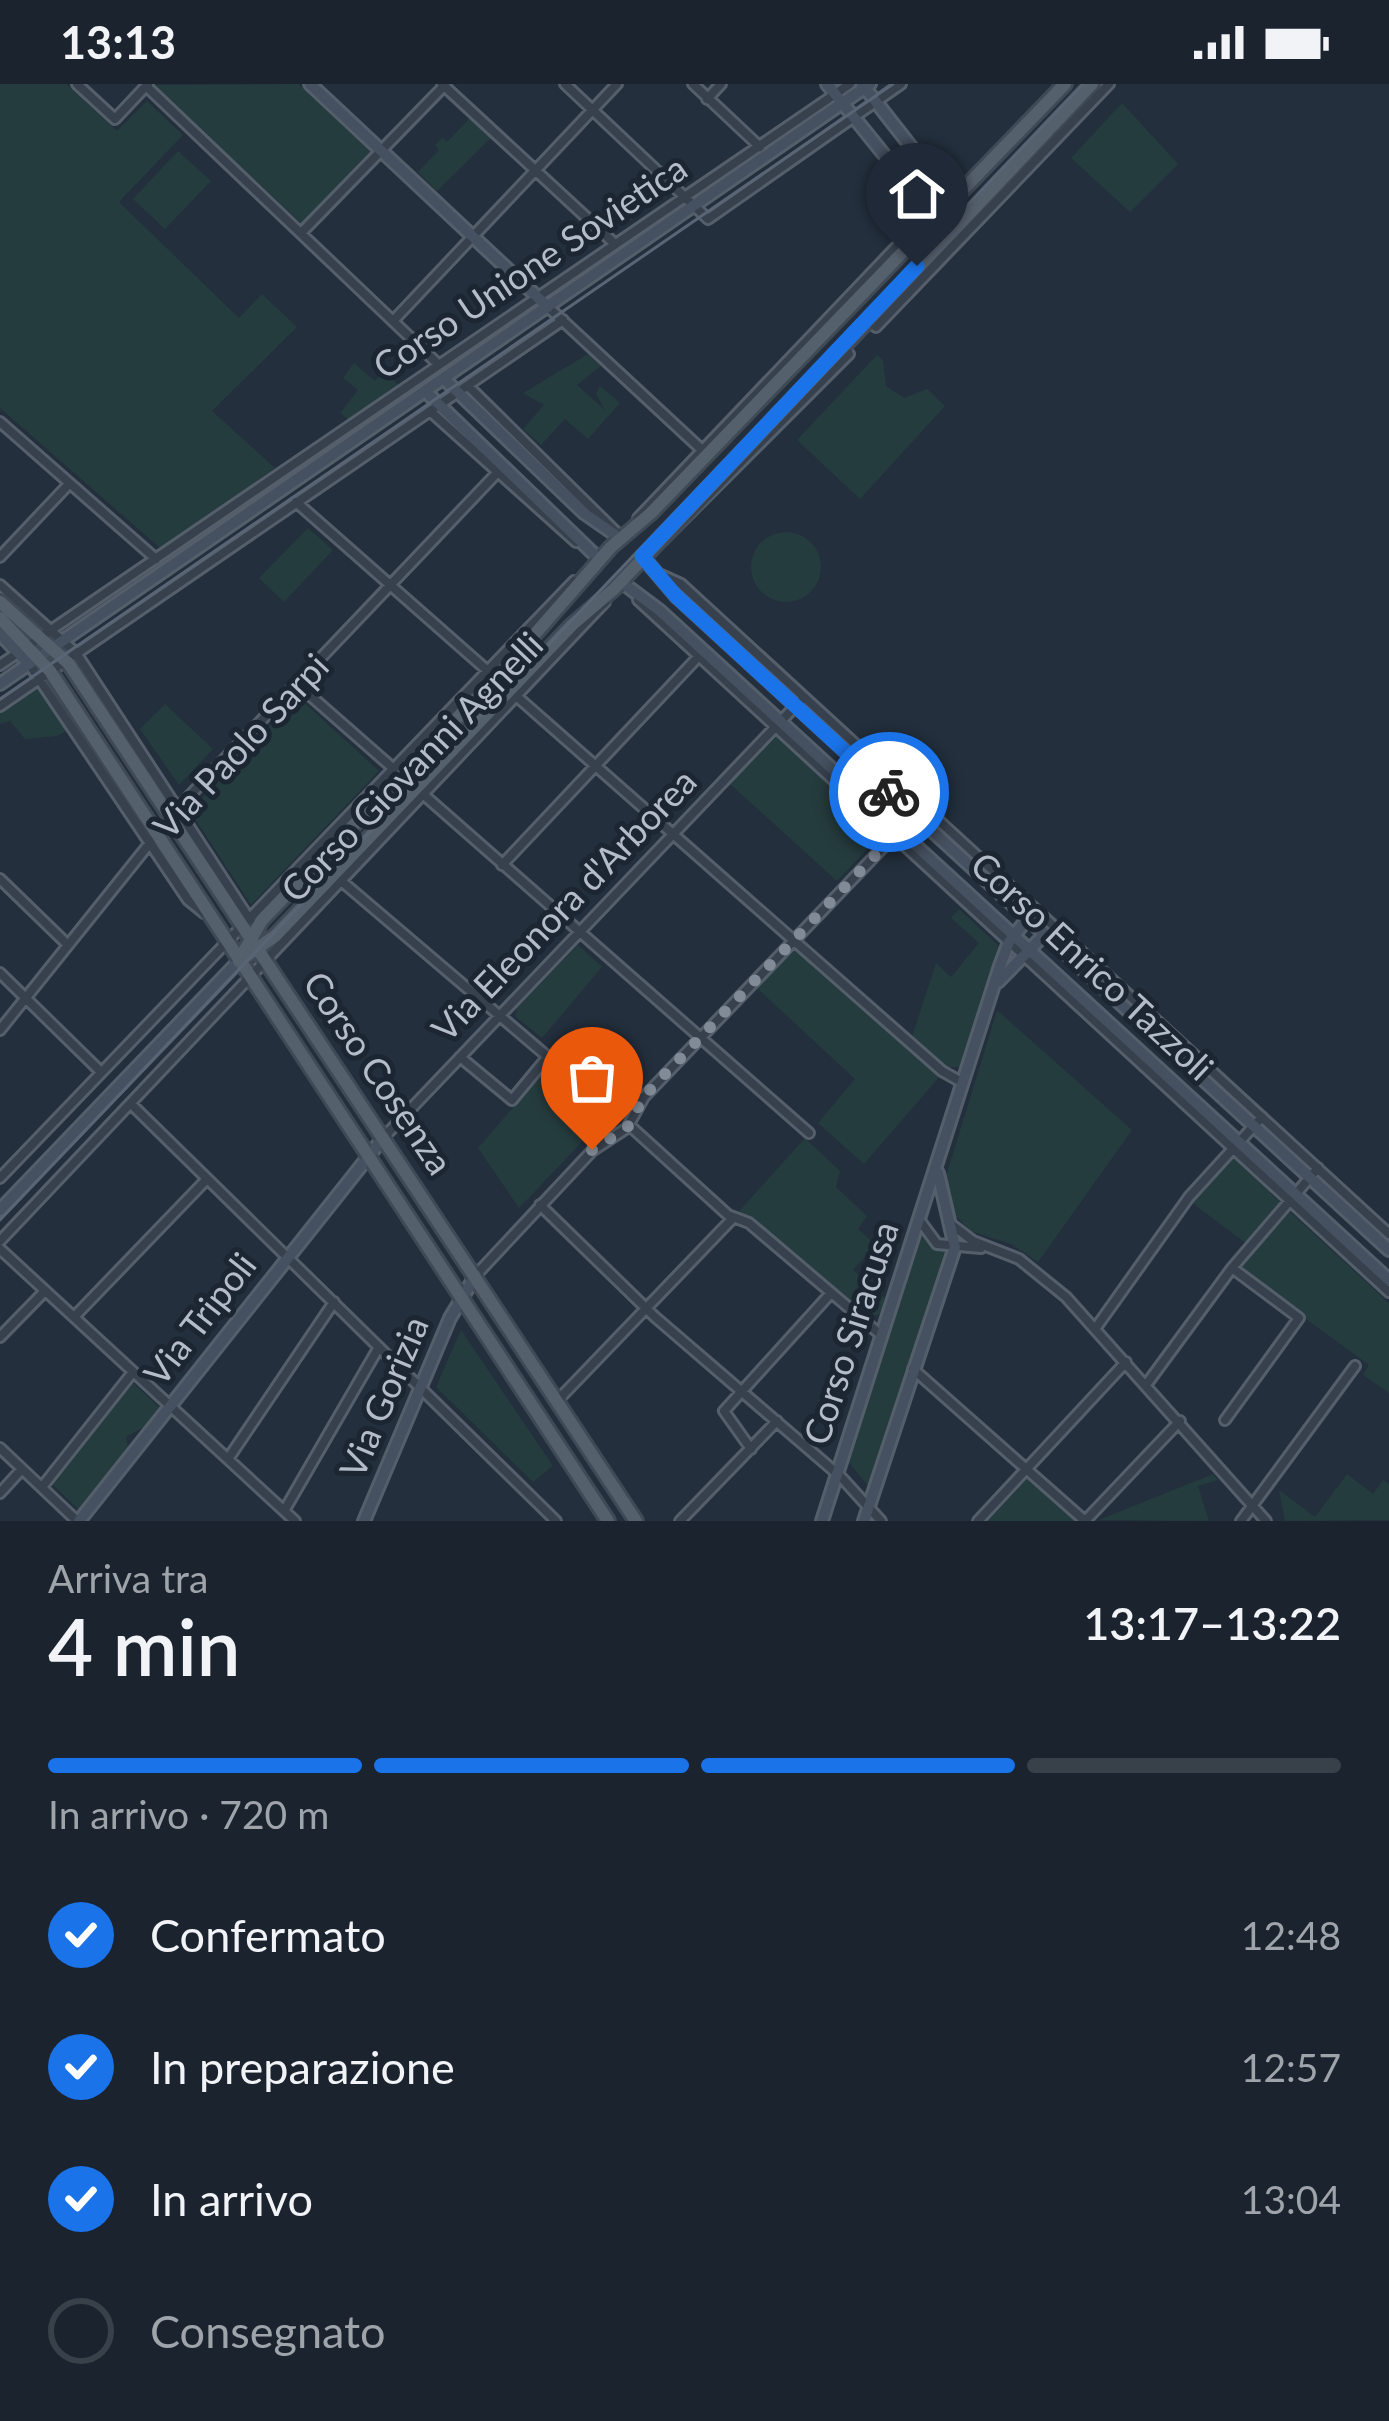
<!DOCTYPE html>
<html lang="it">
<head>
<meta charset="utf-8">
<style>
	:root { --surface:#1a232e; --page:#272f3a; --text:#f1f3f6; --muted:#9fa4aa; --line:#38404a; --accent:#1a73e8 }
	body { margin:0; font-family:Lato,sans-serif; background:var(--page); color:var(--text); height:100vh; display:flex; flex-direction:column; font-size:45px; white-space:nowrap }
	* { box-sizing:border-box; margin:0 }
	p { font-size:39px; color:var(--muted) }
	.icon { flex:none; width:66px; height:66px; fill:none; stroke:currentColor; stroke-width:2; stroke-linecap:round; stroke-linejoin:round }
	.map { position:relative; height:1437px; overflow:hidden }
	.side { display:flex; flex-direction:column; background:var(--surface); flex:1 }
	.side>* { flex:none }
	.pin { position:absolute; display:grid; place-items:center; width:102px; height:102px; color:#fff; margin:-123px -51px; border-radius:50% 50% 50% 0; rotate:-45deg; box-shadow:0 0 12px #0007 }
	.pin .icon { rotate:45deg }
	.courier { position:absolute; display:grid; place-items:center; width:120px; height:120px; margin:-60px; border:9px solid #1a73e8; border-radius:50%; background:#fff; color:#222; box-shadow:0 3px 15px #0007 }
	.overview em { font-style:normal; font-weight:600 }
	.overview div { display:flex; flex-direction:column-reverse }
	.overview { display:flex; align-items:center; justify-content:space-between; height:204px; padding:0 48px }
	h1 { font-size:78px; font-weight:600; line-height:90px }
	.bar { display:grid; grid-template-columns:repeat(4,1fr); gap:18px 12px; align-content:center; height:144px; padding:0 48px }
	.bar i { height:15px; border-radius:9px; background:var(--line) }
	.bar .active { background:var(--accent) }
	.bar p { grid-column:span 4 }
	ol { padding:0 48px; list-style:none }
	li { display:flex; align-items:center; gap:36px; height:132px }
	li p { margin-inline-start:auto }
	li .icon { padding:12px; border-radius:50%; background:var(--accent); color:#fff; stroke-width:4 }
	li:last-child { color:var(--muted) }
	li i { width:66px; height:66px; border:6px solid var(--line); border-radius:50% }
	.status { display:flex; justify-content:space-between; align-items:center; height:84px; padding:0 60px; background:var(--surface); direction:ltr }
	.status svg { height:33px; fill:currentColor }
	.map>svg:first-child { display:block }
</style>
</head>
<body>
<div class="status"><b>13:13</b><svg viewBox="0 0 49 12"><path d="M0 12V9h3v3zM5 12V6h3v6zM10 12V3h3v9zM15 12V0h3v12zM26 1h20v11H26zM47 4h2v5h-2z"/></svg></div>
<div class="map">
<svg width="1389" height="1437" viewBox="0 0 1389 1437">
	<rect width="100%" height="100%" fill="#232f3d"/>
	<path fill="#253c3e" d="M 0,0 L 66,0 L 117,47 L 147,17 L 183,51 L 119,118 L 239,234 L 262,210 L 297,243 L 212,327 L 275,384 L 160,464 L 0,324 Z
		M 299,0 L 371,68 L 303,141 L 154,1 Z
		M 1122,19 L 1178,80 L 1130,128 L 1071,74 Z
		M 470,34 L 491,54 L 437,107 L 418,88 L 439,66 L 435,61 L 442,54 L 447,58 Z
		M 178,67 L 211,97 L 165,145 L 133,115 Z
		M 588,270 L 601,282 L 577,301 L 605,326 L 596,310 L 600,302 L 620,319 L 588,355 L 565,335 L 541,361 L 523,345 L 544,321 L 523,309 Z
		M 877,271 L 883,276 L 886,302 L 904,314 L 927,305 L 945,322 L 860,415 L 797,356 Z
		M 354,279 L 375,297 L 383,288 L 399,301 L 349,336 L 340,329 L 358,306 L 343,294 Z
		M 308,444 L 333,466 L 284,518 L 259,494 Z
		M751 483a35 35 0 1 1 70 0a35 35 0 1 1-70 0Z
		M 39,599 L 70,645 L 57,652 L 25,655 L 10,637 L 0,640 L 0,624 Z
		M 297,612 L 379,687 L 251,821 L 190,727 Z
		M 165,620 L 213,665 L 179,701 L 140,645 Z
		M 778,651 L 884,748 L 837,797 L 730,700 Z
		M 959,825 L 1000,863 L 962,983 L 945,983 L 912,953 L 936,879 L 951,893 L 979,859 L 951,834 Z
		M 578,861 L 602,883 L 542,954 L 515,932 L 517,924 Z
		M 794,864 L 940,992 L 864,1080 L 818,1039 L 855,995 L 757,904 Z
		M 997,926 L 1132,1046 L 1038,1178 L 1011,1160 L 970,1147 L 954,1130 L 945,1096 Z
		M 543,989 L 600,1039 L 519,1124 L 478,1064 Z
		M 805,1054 L 840,1087 L 836,1103 L 867,1132 L 858,1145 L 876,1161 L 853,1186 L 886,1215 L 882,1229 L 870,1234 L 836,1205 L 831,1209 L 749,1139 L 733,1134 Z
		M 1232,1072 L 1283,1121 L 1247,1160 L 1191,1118 Z
		M 1288,1126 L 1389,1219 L 1389,1309 L 1363,1291 L 1369,1281 L 1238,1185 Z
		M 922,1148 L 934,1161 L 949,1165 L 871,1405 L 846,1375 Z
		M 461,1246 L 553,1382 L 533,1398 L 436,1303 Z
		M 132,1298 L 159,1323 L 144,1343 L 126,1353 L 128,1364 L 79,1426 L 52,1400 Z
		M 1213,1390 L 1218,1396 L 1198,1402 L 1209,1437 L 1099,1436 Z
		M 1347,1390 L 1373,1410 L 1383,1396 L 1389,1400 L 1389,1436 L 1285,1437 L 1279,1406 L 1315,1433 Z
		M 1029,1393 L 1079,1437 L 988,1437 Z"/>
	<g fill="none" stroke-linecap="round" stroke-linejoin="round">
		<defs>
			<path id="street" d="M 77,0 L 115,35 L 148,0
				M 442,0 L 615,160
				M 565,0 L 708,135 L 901,0
				M 693,0 L 760,63
				M 146,2 L 439,281
				M 707,15 L 721,0
				M 301,149 L 445,1
				M 548,223 L 701,365
				M 868,236 L 876,243 L 1109,0
				M 393,237 L 617,0
				M 468,302 L 616,448
				M 430,327 L 576,458
				M 0,338 L 156,475
				M 296,418 L 942,987 L 963,999
				M 638,434 L 920,138 L 945,120
				M 663,456 L 849,270 L 843,263
				M 0,473 L 69,400
				M 661,491 L 681,500 L 1389,1150
				M 0,501 L 76,569 L 250,836
				M 638,516 L 1389,1208
				M 29,580 L 188,816 L 204,829
				M 0,581 L 850,0
				M 297,600 L 395,686
				M 0,622 L 563,236
				M 416,704 L 809,1049
				M 502,781 L 699,572
				M 0,795 L 68,861
				M 339,795 L 615,1030
				M 0,889 L 101,988
				M 0,946 L 178,724 L 496,390
				M 460,973 L 512,1016 L 546,975
				M 131,1020 L 556,1437
				M 629,1041 L 728,1131 L 749,1139 L 881,1251
				M 384,1053 L 804,613
				M 592,1067 L 627,1044 L 644,1013 L 914,731
				M 0,1094 L 574,497
				M 540,1121 L 655,1233 L 841,1393 L 881,1437
				M 920,1137 L 937,1160 L 981,1164
				M 952,1141 L 973,1157 L 1019,1175 L 1066,1213 L 1266,1437
				M 0,1157 L 605,518
				M 0,1165 L 295,1437
				M 476,1191 L 592,1067 L 614,1032 L 641,1014
				M 74,1233 L 207,1095
				M 1095,1245 L 1189,1113 L 1262,1033
				M 0,1253 L 45,1207
				M 913,1285 L 1085,1437 L 1180,1337
				M 1146,1301 L 1232,1184 L 1318,1084
				M 558,1316 L 733,1134
				M 1225,1336 L 1299,1234 L 1232,1184
				M 0,1364 L 77,1437
				M 751,1365 L 724,1327 L 831,1209
				M 228,1375 L 334,1218
				M 42,1403 L 133,1288
				M 0,1409 L 22,1385
				M 284,1427 L 379,1263
				M 680,1437 L 777,1337
				M 978,1437 L 1126,1278
				M 1241,1437 L 1355,1282"/>
			<path id="secondary" d="M 310,0 L 548,223
				M 827,0 L 949,151
				M 862,0 L 966,133
				M 444,295 L 584,429 L 620,454
				M 425,307 L 600,476
				M 642,472 L 676,512 L 1389,1166
				M 620,497 L 660,527 L 1389,1196
				M 0,550 L 29,580
				M 0,600 L 870,0
				M 998,898 L 1044,851
				M 0,1126 L 239,877
				M 79,1437 L 384,1053
				M 364,1437 L 450,1234 L 476,1191
				M 822,1437 L 1000,882 L 1009,858 L 1027,835
				M 864,1437 L 955,1163 L 938,1089"/>
			<path id="primary" d="M 0,518 L 69,580 L 636,1437
				M 0,534 L 50,587 L 608,1437
				M 240,874 L 262,836 L 501,589 L 611,463 L 651,429 L 1065,0
				M 239,877 L 275,852 L 572,541 L 614,505 L 1092,0"/>
		</defs>
		<use href="#street" stroke="#555f6b" stroke-width="14"/>
		<use href="#secondary" stroke="#555f6b" stroke-width="16"/>
		<use href="#primary" stroke="#404a56" stroke-width="18"/>
		<use href="#street" stroke="#37414d" stroke-width="8"/>
		<use href="#secondary" stroke="#455060" stroke-width="10"/>
		<use href="#primary" stroke="#55606d" stroke-width="12"/>
		<path stroke="#596574" stroke-width="3" d="M 0,615 L 893,0
			M 0,1136 L 1083,0"/>
	</g>
	<g fill="none" stroke-linecap="round" stroke-linejoin="round">
		<path stroke="#818b97" stroke-width="12" stroke-dasharray="0 21.6" d="M 592,1066 L 627,1044 L 644,1012 L 914,731 L 889,708"/>
		<path stroke="#1a73e8" stroke-width="15" d="M 889,708 L 676,512 L 642,472 L 917,182"/>
	</g>
	<g text-anchor="middle" stroke-width="10" stroke-linejoin="round" paint-order="stroke">
		<g font-size="36" fill="#b3bcc8" stroke="#1c2632">
			<text transform="translate(530 183) rotate(-34)" y="13">Corso Unione Sovietica</text>
			<text transform="translate(241 662) rotate(-47)" y="13">Via Paolo Sarpi</text>
			<text transform="translate(412 683) rotate(-46)" y="13">Corso Giovanni Agnelli</text>
			<text transform="translate(564 821) rotate(-46)" y="13">Via Eleonora d'Arborea</text>
			<text transform="translate(1092 882) rotate(43)" y="13">Corso Enrico Tazzoli</text>
			<text transform="translate(378 989) rotate(56)" y="13">Corso Cosenza</text>
			<text transform="translate(200 1235) rotate(-52)" y="13">Via Tripoli</text>
			<text transform="translate(851 1249) rotate(-72)" y="13">Corso Siracusa</text>
			<text transform="translate(384 1313) rotate(-67)" y="13">Via Gorizia</text>
		</g>
	</g>
</svg>
<div class="pin" style="left:592px;top:1066px;background:#ea580c"><svg class="icon" aria-label="bag" viewBox="0 0 24 24"><path d="M5 8h14l-1 12H6zM9 8a3 3 0 0 1 6 0"/></svg></div>
<div class="pin" style="left:917px;top:182px;background:#1f2937"><svg class="icon" aria-label="home" viewBox="0 0 24 24"><path d="M3 11l9-7 9 7M6 9v11h12V9"/></svg></div>
<div class="courier" style="left:889px;top:708px"><svg class="icon" aria-label="bike" viewBox="0 0 24 24"><circle cx="6" cy="16" r="4"/><circle cx="18" cy="16" r="4"/><path d="M6 16l4-8h5l3 8M10 8l3 8H6M13 5h3"/></svg></div>
</div>
<section class="side">
<div class="overview"><div><h1>4 min</h1><p>Arriva tra</p></div><em>13:17–13:22</em></div>
<div class="bar"><i class="active"></i><i class="active"></i><i class="active"></i><i></i><p>In arrivo · 720 m</p></div>
<ol>
<li><svg class="icon" aria-label="check" viewBox="0 0 24 24"><path d="M5 12l5 5 9-10"/></svg>Confermato<p>12:48</p></li>
<li><svg class="icon" aria-label="check" viewBox="0 0 24 24"><path d="M5 12l5 5 9-10"/></svg>In preparazione<p>12:57</p></li>
<li><svg class="icon" aria-label="check" viewBox="0 0 24 24"><path d="M5 12l5 5 9-10"/></svg>In arrivo<p>13:04</p></li>
<li><i></i>Consegnato</li>
</ol>
</section>
</body>
</html>
